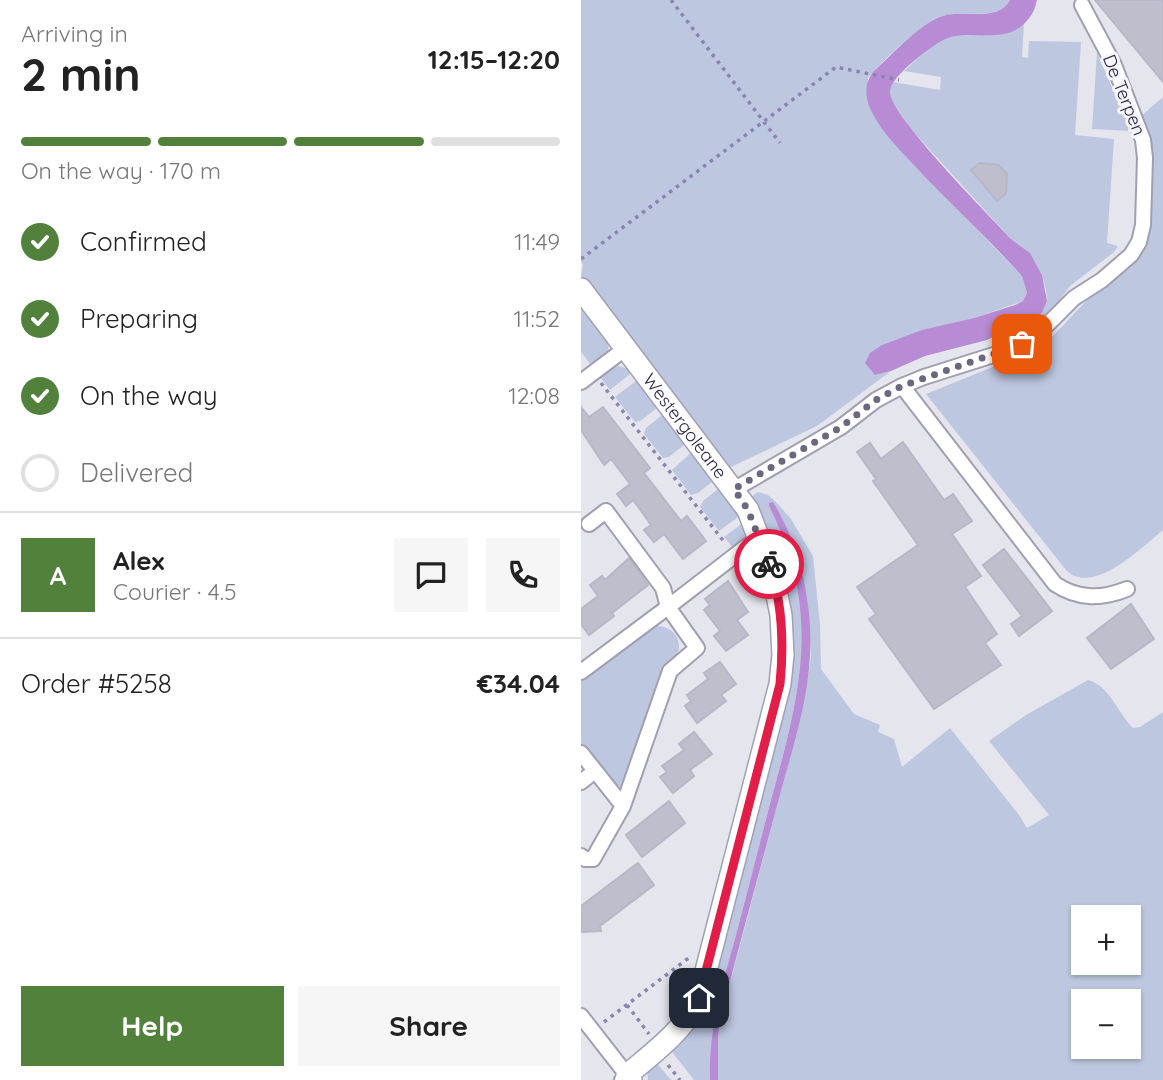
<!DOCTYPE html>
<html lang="en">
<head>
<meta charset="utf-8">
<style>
	:root { --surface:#fff; --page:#f6f6f6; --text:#222; --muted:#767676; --line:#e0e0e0; --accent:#52813c }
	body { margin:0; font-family:Quicksand,sans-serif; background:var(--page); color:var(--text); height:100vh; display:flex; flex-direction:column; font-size:26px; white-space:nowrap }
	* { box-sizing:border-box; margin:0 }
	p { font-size:23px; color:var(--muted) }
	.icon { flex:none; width:38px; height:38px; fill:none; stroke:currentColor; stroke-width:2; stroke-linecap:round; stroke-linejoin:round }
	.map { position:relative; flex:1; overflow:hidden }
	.sheet { display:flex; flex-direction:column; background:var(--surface); width:581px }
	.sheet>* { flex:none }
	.tools { position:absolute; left:490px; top:905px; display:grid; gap:14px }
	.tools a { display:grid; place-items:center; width:70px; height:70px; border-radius:0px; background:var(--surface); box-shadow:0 2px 5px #0004; font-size:35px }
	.pin { position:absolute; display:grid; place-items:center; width:60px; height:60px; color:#fff; margin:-30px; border-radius:14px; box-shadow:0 4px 10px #0006 }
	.courier { position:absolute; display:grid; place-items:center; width:70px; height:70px; margin:-35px; border:5px solid #e11d48; border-radius:50%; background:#fff; color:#222; box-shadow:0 2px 9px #0007 }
	.headline em { font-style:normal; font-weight:800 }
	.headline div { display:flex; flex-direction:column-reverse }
	.headline { display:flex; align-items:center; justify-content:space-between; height:119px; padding:0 21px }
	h1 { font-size:46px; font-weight:800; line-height:52px }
	.bar { display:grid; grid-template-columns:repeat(4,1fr); gap:10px 7px; align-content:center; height:84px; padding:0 21px }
	.bar i { height:9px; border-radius:5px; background:var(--line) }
	.bar .active { background:var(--accent) }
	.bar p { grid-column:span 4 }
	.line { display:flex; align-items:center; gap:18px; padding:0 21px; border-top:2px solid var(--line) }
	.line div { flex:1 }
	.round { display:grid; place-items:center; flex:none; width:74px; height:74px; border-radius:0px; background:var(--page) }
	ol { padding:0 21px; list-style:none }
	li { display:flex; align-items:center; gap:21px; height:77px }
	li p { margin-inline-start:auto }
	li .icon { padding:7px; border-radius:50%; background:var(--accent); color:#fff; stroke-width:4 }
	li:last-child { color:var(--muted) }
	li i { width:38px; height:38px; border:4px solid var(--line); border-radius:50% }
	.primary-button { display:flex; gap:14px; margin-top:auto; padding:14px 21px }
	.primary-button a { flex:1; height:80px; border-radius:0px; background:var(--accent); color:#fff; font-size:28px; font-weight:800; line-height:80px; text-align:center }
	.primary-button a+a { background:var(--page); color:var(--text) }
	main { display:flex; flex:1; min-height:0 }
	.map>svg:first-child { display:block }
</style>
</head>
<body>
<main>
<section class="sheet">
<div class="headline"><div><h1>2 min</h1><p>Arriving in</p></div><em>12:15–12:20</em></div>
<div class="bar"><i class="active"></i><i class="active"></i><i class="active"></i><i></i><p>On the way · 170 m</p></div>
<ol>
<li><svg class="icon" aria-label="check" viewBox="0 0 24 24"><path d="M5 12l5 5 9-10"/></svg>Confirmed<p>11:49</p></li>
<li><svg class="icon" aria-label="check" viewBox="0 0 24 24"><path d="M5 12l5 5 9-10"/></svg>Preparing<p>11:52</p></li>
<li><svg class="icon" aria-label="check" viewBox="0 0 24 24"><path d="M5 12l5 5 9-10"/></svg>On the way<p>12:08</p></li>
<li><i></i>Delivered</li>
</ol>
<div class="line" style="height:126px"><b class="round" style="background:var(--accent);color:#fff">A</b><div><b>Alex</b><p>Courier · 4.5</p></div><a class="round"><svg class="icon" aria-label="chat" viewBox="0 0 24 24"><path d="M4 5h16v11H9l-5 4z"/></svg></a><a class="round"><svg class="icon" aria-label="phone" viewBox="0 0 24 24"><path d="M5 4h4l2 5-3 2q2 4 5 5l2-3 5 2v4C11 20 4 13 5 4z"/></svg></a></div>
<div class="line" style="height:91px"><div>Order #5258</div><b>€34.04</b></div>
<div class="primary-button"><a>Help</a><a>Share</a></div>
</section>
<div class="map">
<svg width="582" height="1080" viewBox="0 0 582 1080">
	<rect width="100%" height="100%" fill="#e5e5ee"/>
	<path fill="#bdc7e0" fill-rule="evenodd" d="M 0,0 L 429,0 C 418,22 384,9 363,16 C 340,23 303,59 287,78 C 287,111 293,119 314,144 L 441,276 L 446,293 L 442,301 L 393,318 L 341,331 L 301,345 L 294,375 L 310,371 L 236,426 L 148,468 L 0,276 L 2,265 L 0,261 Z
		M 443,23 L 441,57 L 447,58 L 448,41 L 500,42 L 494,135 L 533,139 L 526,243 L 537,246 L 533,252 L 489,286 L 468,315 L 448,320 L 461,313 L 466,301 L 465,290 L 461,275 L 449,253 L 430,239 L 329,128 L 309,98 L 309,88 L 312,82 L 359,90 L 360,77 L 323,71 C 336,60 351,42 368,37 C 395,28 418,46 443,23 ZM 420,165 L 419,193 L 399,167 Z
		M 516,52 L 549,131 L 511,129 Z
		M 582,97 L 582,530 C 561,547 512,597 485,570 L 345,394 L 454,350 L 470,338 L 504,302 L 549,263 L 570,153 L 570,139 L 560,116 Z
		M 0,302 L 28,345 L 26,353 L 10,365 L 0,352 Z
		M 38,366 L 53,371 L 29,390 L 19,377 L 30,368 Z
		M 59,378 L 80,405 L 59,421 L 54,422 L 34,397 Z
		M 85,412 L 108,441 L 88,457 L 82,458 L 63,434 L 65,428 Z
		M 114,449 L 136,478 L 117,493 L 110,495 L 91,470 Z
		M 142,485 L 160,515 L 138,531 L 119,507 L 122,501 Z
		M 177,492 L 187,495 L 195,502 L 210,519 L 232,556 L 239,625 L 240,669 L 273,714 L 299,725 L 297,732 L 313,739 L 321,767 L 369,728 L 438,815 L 446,828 L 468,815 L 408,741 L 445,715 L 507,680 C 529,686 536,712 552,728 L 559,727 L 582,712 L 582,1080 L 137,1080 L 137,1036 L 140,1017 L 218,723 L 228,672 L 230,654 L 226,598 L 215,551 L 188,506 C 241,612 220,691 190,800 C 178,846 166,893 154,939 C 141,986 129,1031 129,1080 L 113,1080 L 88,1048 L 106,1032 L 209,679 L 185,529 L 170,497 ZM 502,917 L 548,917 L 548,962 L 502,962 ZM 502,1001 L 548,1001 L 548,1046 L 502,1046 Z
		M 163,522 L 164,536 L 152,548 L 143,537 Z
		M 72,626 C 86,625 98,632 98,647 C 98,658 82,669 78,679 C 63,713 55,750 44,784 L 37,787 L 30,783 L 0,743 L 0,681 Z
		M 74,1061 L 90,1080 L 67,1080 L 66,1069 Z"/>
	<path fill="#b78cd4" d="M 429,0 L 456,0 C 454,10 450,17 443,24 C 419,46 388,27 362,40 C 348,48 310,76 309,91 C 306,113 410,217 430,239 L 449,253 L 461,275 L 466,301 L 461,313 L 406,340 L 344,356 L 310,371 L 294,375 L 284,363 L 289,353 L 301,345 L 341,330 L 393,318 L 434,305 L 442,301 L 446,293 L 441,276 C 406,237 367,202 331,163 C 315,146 297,128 288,106 C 284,94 284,81 293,71 C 312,54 339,23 362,16 C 383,9 417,23 429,0 Z
		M 192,502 C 219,546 232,604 229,655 C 227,701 212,747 200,791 C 180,866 159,941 140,1017 L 137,1036 L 137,1080 L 129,1080 C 127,1032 141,985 154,939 C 166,893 178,846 190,800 C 220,691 241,612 188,506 L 188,503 Z"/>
	<path fill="#bebecc" stroke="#b7b7c8" stroke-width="2" d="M 514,0 L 582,0 L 582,82 Z
		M 399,163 L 418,165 L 426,174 L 425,193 L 416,201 L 390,170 Z
		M 0,407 L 8,417 L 22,407 L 69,468 L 63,473 L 100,521 L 106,516 L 125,541 L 102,559 L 83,534 L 73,542 L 63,530 L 70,525 L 61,512 L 52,500 L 45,506 L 36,494 L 49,484 L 30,459 L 23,465 L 0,430 Z
		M 322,442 L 363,500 L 372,494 L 391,521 L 371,534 L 400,576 L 384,587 L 416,634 L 404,643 L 420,665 L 353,709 L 288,619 L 295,614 L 276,587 L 337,545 L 292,481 L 295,479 L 276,452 L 289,443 L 300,459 Z
		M 423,549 L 471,611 L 438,636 L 430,624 L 441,616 L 402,565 Z
		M 48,558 L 67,585 L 31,613 L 33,616 L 8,635 L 0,624 L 0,609 L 17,596 L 9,585 L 21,576 L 24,580 Z
		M 147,581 L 167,612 L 156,620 L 167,635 L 145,651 L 133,636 L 139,631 L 123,610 L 129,605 L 124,599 Z
		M 550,604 L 573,639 L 530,669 L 506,638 Z
		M 139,662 L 155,684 L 140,695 L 145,701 L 116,723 L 104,706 L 110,701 L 106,695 L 127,679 L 123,673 Z
		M 113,732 L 131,754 L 109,770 L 113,776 L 92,793 L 79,777 L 86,772 L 81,766 L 103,750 L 98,744 Z
		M 88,801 L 104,823 L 61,857 L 45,835 Z
		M 57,863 L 73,885 L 19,926 L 20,931 L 0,932 L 0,906 Z"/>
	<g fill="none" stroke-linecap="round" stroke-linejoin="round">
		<defs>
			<path id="street" d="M 0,382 L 45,348
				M 321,386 L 474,584 C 498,600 521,599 546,589
				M 154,489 L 260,427 L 295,400 L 321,386 L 343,377 L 425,351 L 455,336 L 493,298 L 521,280 L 550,255 L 558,242 L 562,225 L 564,158 L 562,140 L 533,65 L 501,5
				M 0,672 L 87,607 L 82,588 L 25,511 L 8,524
				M 0,753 L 42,806
				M 0,782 L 14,771
				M 0,856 L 4,859 L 12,859 L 42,806 L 89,671 L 116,648 L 87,607 L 179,536
				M 0,1016 L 46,1075 L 41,1080"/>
			<g id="secondary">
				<path id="s1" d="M 0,289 L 167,510 L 192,576 L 200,615 L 202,655 L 199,684 L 118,998 C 103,1031 73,1052 46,1075 L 50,1080"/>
			</g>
		</defs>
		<use href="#street" stroke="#a19fb0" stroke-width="18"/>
		<use href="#secondary" stroke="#a2a0b7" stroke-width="24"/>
		<path stroke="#8a84b3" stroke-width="3.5" stroke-dasharray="3.5 5" stroke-linecap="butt" d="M 90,0 L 199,143
			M 0,259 L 255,67 L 318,80
			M 20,383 L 144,543
			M 46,1005 L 68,1034
			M 23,1022 L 109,957
			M 87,1065 L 99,1080"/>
		<use href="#street" stroke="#fff" stroke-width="14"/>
		<use href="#secondary" stroke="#fff" stroke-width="21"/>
	</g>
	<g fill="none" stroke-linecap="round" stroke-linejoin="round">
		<path stroke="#6a677e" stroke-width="7" stroke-dasharray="0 12.6" d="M 188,564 L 167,510 L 153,489 L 260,427 L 295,400 L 321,386 L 441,344"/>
		<path stroke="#e11d48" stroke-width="9" d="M 118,998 L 199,684 C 203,643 202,603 188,564"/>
	</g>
	<g text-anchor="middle" stroke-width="6" stroke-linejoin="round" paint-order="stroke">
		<g font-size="18" fill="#282341" stroke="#f6f6fa">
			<text transform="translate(543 95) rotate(68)" y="6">De Terpen</text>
			<text dy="6" stroke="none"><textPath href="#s1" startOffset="172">Westergoleane</textPath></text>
		</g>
	</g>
</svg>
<div class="tools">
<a>+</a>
<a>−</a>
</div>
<div class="pin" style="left:441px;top:344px;background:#ea580c"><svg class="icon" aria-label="bag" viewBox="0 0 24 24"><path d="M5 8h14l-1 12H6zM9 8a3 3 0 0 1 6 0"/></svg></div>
<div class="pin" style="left:118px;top:998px;background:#1f2937"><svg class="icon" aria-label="home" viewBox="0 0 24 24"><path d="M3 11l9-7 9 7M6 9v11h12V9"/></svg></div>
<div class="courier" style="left:188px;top:564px"><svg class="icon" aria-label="bike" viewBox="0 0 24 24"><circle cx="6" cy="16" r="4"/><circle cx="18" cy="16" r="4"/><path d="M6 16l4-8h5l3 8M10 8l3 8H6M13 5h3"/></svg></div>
</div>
</main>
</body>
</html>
